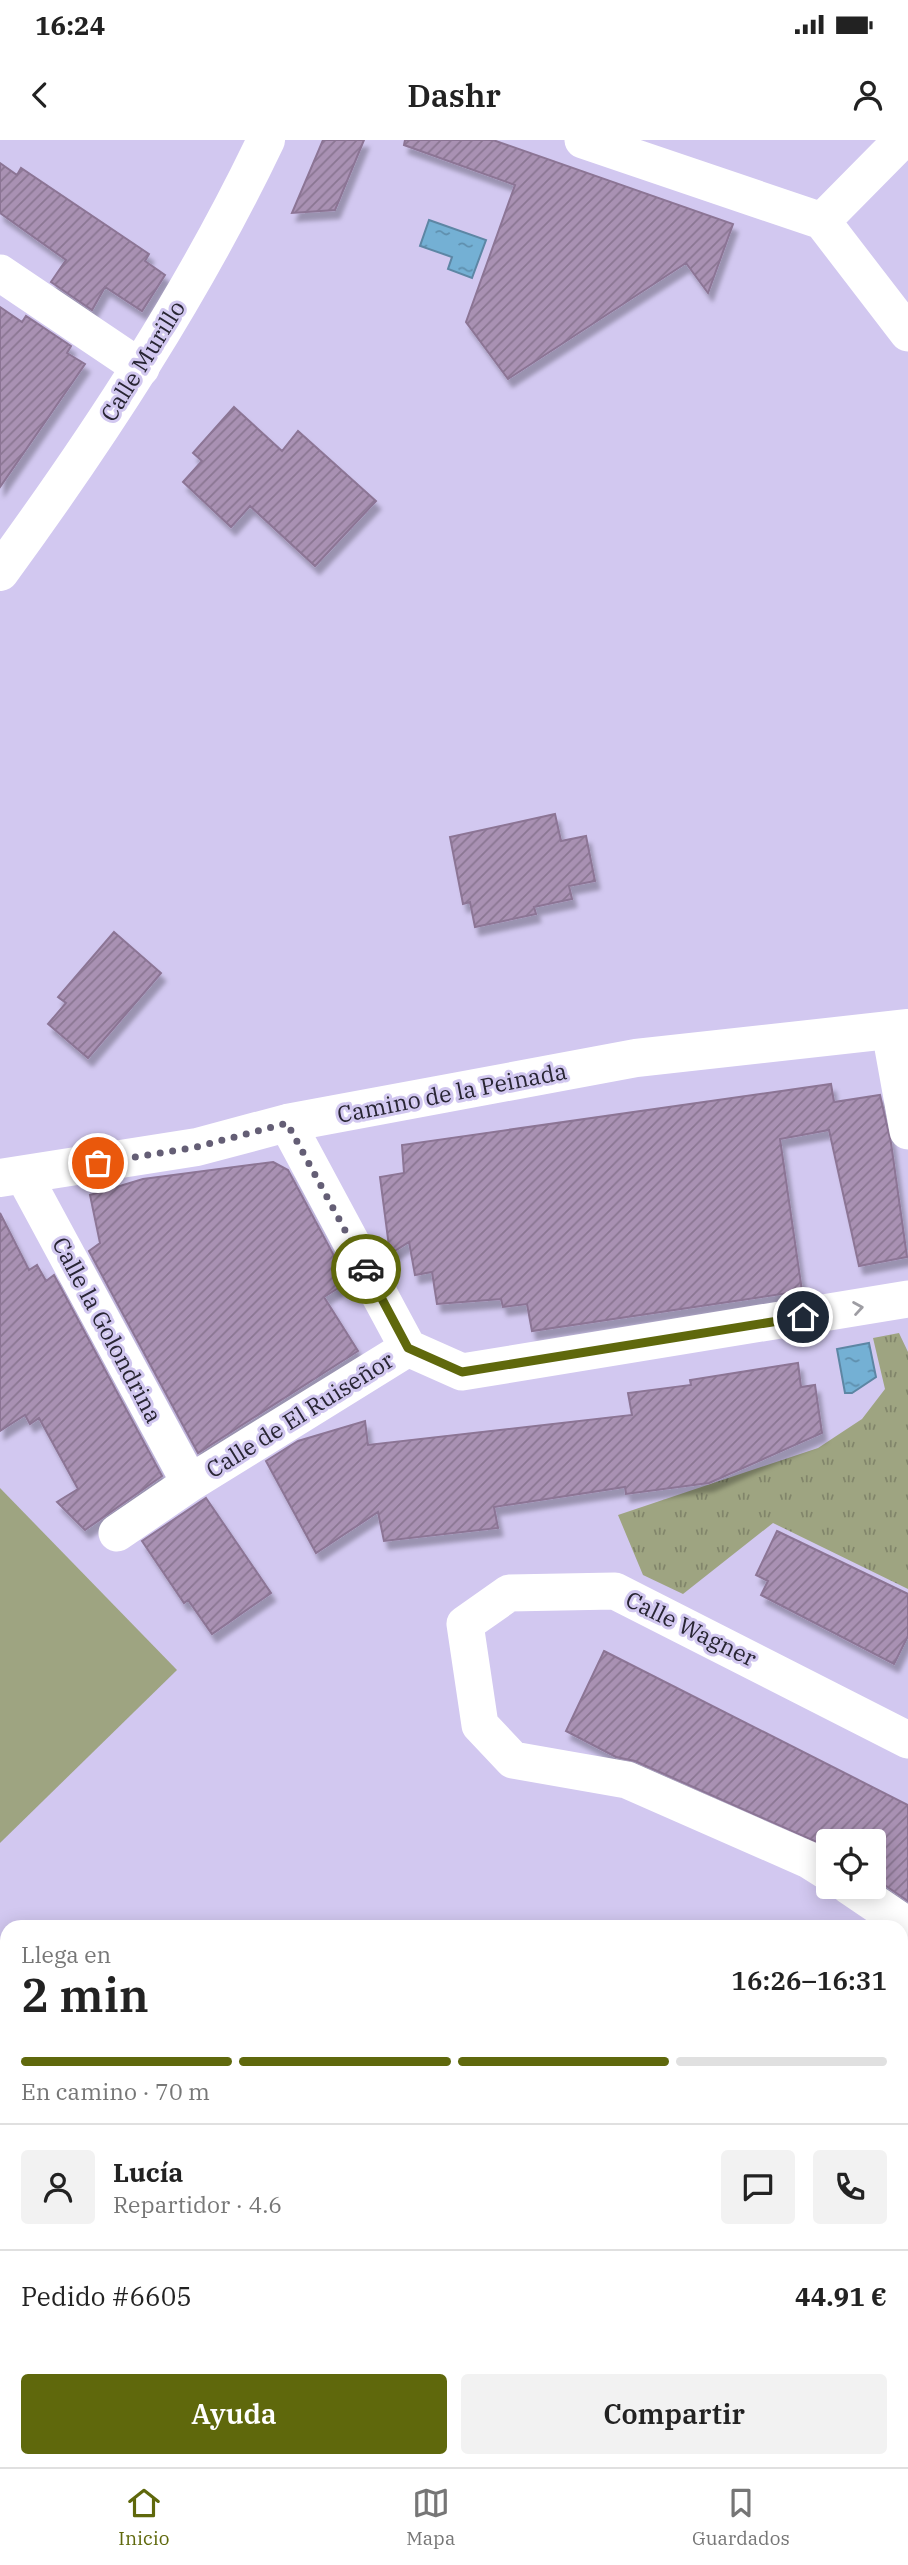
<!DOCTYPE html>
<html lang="es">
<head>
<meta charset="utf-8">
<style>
	:root { --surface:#fff; --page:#f2f2f2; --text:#222; --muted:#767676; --line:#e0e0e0; --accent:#5f680c }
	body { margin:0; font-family:"IBM Plex Serif",serif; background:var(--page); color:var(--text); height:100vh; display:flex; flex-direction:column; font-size:26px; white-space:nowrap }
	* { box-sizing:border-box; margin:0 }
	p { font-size:23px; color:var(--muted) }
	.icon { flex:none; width:38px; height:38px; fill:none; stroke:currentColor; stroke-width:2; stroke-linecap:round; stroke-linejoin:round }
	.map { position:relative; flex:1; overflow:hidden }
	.sheet { position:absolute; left:0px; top:1780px; width:908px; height:548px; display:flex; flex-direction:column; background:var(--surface); border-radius:21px 21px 0 0; box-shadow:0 4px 18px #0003 }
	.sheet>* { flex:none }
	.tools { position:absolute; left:816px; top:1689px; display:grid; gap:14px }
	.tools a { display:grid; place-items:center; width:70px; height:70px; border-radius:7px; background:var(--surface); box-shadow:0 4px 18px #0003; font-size:35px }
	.pin { position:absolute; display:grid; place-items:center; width:60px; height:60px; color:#fff; margin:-30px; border:4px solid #fff; border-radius:50%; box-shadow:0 2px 7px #0007 }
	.courier { position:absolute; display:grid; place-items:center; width:70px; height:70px; margin:-35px; border:5px solid #5f680c; border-radius:50%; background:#fff; color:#222; box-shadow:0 2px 9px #0007 }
	.summary em { font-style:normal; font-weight:600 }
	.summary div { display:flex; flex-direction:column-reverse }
	.summary { display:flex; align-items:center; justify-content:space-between; height:119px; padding:0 21px }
	h1 { font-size:46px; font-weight:600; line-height:52px }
	.bar { display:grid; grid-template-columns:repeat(4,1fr); gap:10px 7px; align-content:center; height:84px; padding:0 21px }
	.bar i { height:9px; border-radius:5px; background:var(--line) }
	.bar .active { background:var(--accent) }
	.bar p { grid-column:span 4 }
	.line { display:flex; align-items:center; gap:18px; padding:0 21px; border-top:2px solid var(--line) }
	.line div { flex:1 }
	.round { display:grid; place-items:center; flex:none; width:74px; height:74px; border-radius:7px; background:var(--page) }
	.cta { display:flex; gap:14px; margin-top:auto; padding:14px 21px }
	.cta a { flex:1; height:80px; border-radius:7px; background:var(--accent); color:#fff; font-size:28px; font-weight:600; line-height:80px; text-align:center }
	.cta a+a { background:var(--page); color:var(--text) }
	.status { display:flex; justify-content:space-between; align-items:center; height:49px; padding:0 35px; background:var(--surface); direction:ltr }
	.status svg { height:19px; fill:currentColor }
	header { display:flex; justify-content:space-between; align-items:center; height:91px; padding:0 21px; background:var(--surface); font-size:32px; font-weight:600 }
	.tabs { display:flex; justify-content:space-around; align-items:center; height:98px; border-top:2px solid var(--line); background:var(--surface); font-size:19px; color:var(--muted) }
	.tabs a { display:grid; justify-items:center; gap:4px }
	.tabs .active { color:var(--accent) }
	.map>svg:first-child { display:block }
</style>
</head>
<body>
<div class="status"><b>16:24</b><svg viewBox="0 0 49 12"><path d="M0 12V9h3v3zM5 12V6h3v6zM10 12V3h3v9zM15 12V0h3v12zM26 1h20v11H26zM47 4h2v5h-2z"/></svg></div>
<header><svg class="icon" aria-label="back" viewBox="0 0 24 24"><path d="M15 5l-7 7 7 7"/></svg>Dashr<svg class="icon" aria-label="person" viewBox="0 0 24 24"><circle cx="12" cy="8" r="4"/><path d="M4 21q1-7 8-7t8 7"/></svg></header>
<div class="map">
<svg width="908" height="2327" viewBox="0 0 908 2327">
	<defs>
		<pattern id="grass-tufts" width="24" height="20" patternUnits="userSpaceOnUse" patternTransform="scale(1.75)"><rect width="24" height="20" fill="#9ea481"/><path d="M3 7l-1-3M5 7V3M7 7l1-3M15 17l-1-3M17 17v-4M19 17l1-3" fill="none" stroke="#81856a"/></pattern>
		<pattern id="water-ripples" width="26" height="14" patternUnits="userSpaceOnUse" patternTransform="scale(1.75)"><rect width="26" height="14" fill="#74b0d4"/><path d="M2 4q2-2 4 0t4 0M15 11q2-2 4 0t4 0" fill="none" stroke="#5f8fad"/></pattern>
		<pattern id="building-hatch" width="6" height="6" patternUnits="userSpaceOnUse" patternTransform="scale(1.75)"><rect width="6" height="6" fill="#a991b3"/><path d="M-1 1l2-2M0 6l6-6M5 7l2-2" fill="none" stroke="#8a7692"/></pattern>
		<filter id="shadow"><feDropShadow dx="4.5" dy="8" stdDeviation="2" flood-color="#0004"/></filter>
	</defs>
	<rect width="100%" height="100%" fill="#d2c8f0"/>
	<path fill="url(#grass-tufts)" d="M 899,1193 L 908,1212 L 908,1449 L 773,1383 L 683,1454 L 643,1435 L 618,1375 L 818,1308 L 862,1279 L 885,1249 L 873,1198 Z"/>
	<path fill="#9ea481" d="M 0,1348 L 177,1530 L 0,1703 Z"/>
	<path fill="url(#water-ripples)" stroke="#5d86a4" stroke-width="2" d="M 429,80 L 486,100 L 472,138 L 448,129 L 452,117 L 420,106 Z
		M 869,1203 L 876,1237 L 852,1253 L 845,1253 L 837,1209 Z"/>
	<path fill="url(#building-hatch)" stroke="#8c7595" stroke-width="2" filter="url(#shadow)" d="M 323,0 L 364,0 L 335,70 L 292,73 Z
		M 405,0 L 493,0 L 733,84 L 708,153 L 686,123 L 508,239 L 466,182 L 515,45 L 404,5 Z
		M 0,23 L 17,35 L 21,28 L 149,114 L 145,121 L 165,135 L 142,171 L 105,147 L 92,170 L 51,142 L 66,120 L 0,73 Z
		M 0,167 L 22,182 L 26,176 L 71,206 L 67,213 L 85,224 L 0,347 Z
		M 234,267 L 282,311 L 298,291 L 376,361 L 315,426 L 250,366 L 231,387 L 183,342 L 202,321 L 193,313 Z
		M 555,674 L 561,701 L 586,696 L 595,741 L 569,746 L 572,759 L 534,767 L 536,774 L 475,787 L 470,762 L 463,764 L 450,697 Z
		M 114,792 L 161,833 L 88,918 L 48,884 L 66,863 L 58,857 Z
		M 831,944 L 834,962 L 880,955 L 891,1003 L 907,1117 L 859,1126 L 829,990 L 780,999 L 802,1151 L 532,1191 L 527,1164 L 503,1167 L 501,1159 L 437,1164 L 432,1132 L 415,1135 L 409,1102 L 390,1114 L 380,1037 L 404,1033 L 402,1005 Z
		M 273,1022 L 288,1030 L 348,1142 L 324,1157 L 358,1211 L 198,1313 L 89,1111 L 100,1103 L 90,1055 L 143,1039 Z
		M 0,1073 L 29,1130 L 37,1125 L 46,1141 L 54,1135 L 162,1336 L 85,1390 L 57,1362 L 78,1349 L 39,1278 L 30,1284 L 25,1275 L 0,1291 Z
		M 798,1223 L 801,1247 L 815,1245 L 822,1293 L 709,1343 L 626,1354 L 625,1347 L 494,1367 L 498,1388 L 384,1401 L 378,1372 L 316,1413 L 266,1321 L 298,1301 L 365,1281 L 368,1305 L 632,1275 L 628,1253 L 691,1245 L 690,1240 Z
		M 206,1358 L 271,1453 L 212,1494 L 188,1460 L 184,1463 L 142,1401 Z
		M 777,1391 L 908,1454 L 908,1496 L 894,1524 L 761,1455 L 768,1441 L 756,1435 Z
		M 604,1511 L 908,1665 L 908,1761 L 873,1737 L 873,1701 L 828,1701 L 828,1707 L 635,1621 L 616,1617 L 566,1591 Z"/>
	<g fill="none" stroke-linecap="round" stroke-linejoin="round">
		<path stroke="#fff" stroke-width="37" d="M 583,0 L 822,81 L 908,193
			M 822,81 L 902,0
			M 0,133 L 141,228
			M 890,891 L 908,991
			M 287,983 L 408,1208
			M 24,1036 L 190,1343
			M 408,1208 L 462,1232 L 908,1159
			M 117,1393 L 190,1343 L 408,1208
			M 828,1732 L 809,1720 L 627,1640 L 513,1620 L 480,1585 L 465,1484 L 509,1453 L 615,1451 L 908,1600
			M 849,1746 L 908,1786"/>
		<path stroke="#fff" stroke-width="38" d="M 0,432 C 100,295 193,153 266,0
			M 0,1038 L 197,1007 L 287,983 L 636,918 L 908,888"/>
	</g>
	<defs><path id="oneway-chevron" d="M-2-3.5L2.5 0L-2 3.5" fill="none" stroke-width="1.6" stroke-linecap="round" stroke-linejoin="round" transform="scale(1.75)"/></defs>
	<use stroke="#9e9da3" href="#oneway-chevron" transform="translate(858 1168) rotate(-9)"/>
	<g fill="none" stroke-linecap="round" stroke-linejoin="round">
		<path stroke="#645e75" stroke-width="7" stroke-dasharray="0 12.6" d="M 98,1023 L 197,1007 L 287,983 L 366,1129"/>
		<path stroke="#5f680c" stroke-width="9" d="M 366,1129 L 408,1208 L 462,1232 L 803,1177"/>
	</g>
	<g text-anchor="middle" stroke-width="6" stroke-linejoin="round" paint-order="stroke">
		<g font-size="23" fill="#282533" stroke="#d2c8f0">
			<text transform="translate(143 221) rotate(-58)" y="8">Calle Murillo</text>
			<text transform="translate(452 953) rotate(-11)" y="8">Camino de la Peinada</text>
			<text transform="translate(107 1190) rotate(62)" y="8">Calle la Golondrina</text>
			<text transform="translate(300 1275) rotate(-32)" y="8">Calle de El Ruiseñor</text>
			<text transform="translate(691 1489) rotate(26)" y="8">Calle Wagner</text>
		</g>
	</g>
</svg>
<div class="tools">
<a><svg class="icon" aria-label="locate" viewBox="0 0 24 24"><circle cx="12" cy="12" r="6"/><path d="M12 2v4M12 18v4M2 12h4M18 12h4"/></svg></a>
</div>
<div class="pin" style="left:98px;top:1023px;background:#ea580c"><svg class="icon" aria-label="bag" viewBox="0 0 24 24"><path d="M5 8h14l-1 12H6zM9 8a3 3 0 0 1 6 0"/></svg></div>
<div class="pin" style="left:803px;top:1177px;background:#1f2937"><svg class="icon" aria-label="home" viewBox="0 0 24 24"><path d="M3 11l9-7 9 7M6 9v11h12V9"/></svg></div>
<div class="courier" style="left:366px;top:1129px"><svg class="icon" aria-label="car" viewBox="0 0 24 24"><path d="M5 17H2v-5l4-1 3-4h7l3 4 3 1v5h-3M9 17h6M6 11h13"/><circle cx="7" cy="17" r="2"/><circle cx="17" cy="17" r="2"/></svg></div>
<section class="sheet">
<div class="summary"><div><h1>2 min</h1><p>Llega en</p></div><em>16:26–16:31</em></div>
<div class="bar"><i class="active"></i><i class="active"></i><i class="active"></i><i></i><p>En camino · 70 m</p></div>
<div class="line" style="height:126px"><a class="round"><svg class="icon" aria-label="person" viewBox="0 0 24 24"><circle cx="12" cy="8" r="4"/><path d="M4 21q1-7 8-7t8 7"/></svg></a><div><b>Lucía</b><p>Repartidor · 4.6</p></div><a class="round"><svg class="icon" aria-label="chat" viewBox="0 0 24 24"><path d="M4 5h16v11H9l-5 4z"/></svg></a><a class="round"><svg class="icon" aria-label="phone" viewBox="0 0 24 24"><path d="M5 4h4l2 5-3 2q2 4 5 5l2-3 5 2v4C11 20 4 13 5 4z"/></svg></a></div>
<div class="line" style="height:91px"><div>Pedido #6605</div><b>44.91 €</b></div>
<div class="cta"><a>Ayuda</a><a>Compartir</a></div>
</section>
</div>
<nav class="tabs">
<a class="active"><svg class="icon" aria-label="home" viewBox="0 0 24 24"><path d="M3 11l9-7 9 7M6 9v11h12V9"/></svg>Inicio</a>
<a><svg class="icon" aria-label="map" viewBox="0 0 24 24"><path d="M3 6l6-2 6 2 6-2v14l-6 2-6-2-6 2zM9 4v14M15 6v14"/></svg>Mapa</a>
<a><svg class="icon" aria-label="saved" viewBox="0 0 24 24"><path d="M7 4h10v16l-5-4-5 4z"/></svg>Guardados</a>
</nav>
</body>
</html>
